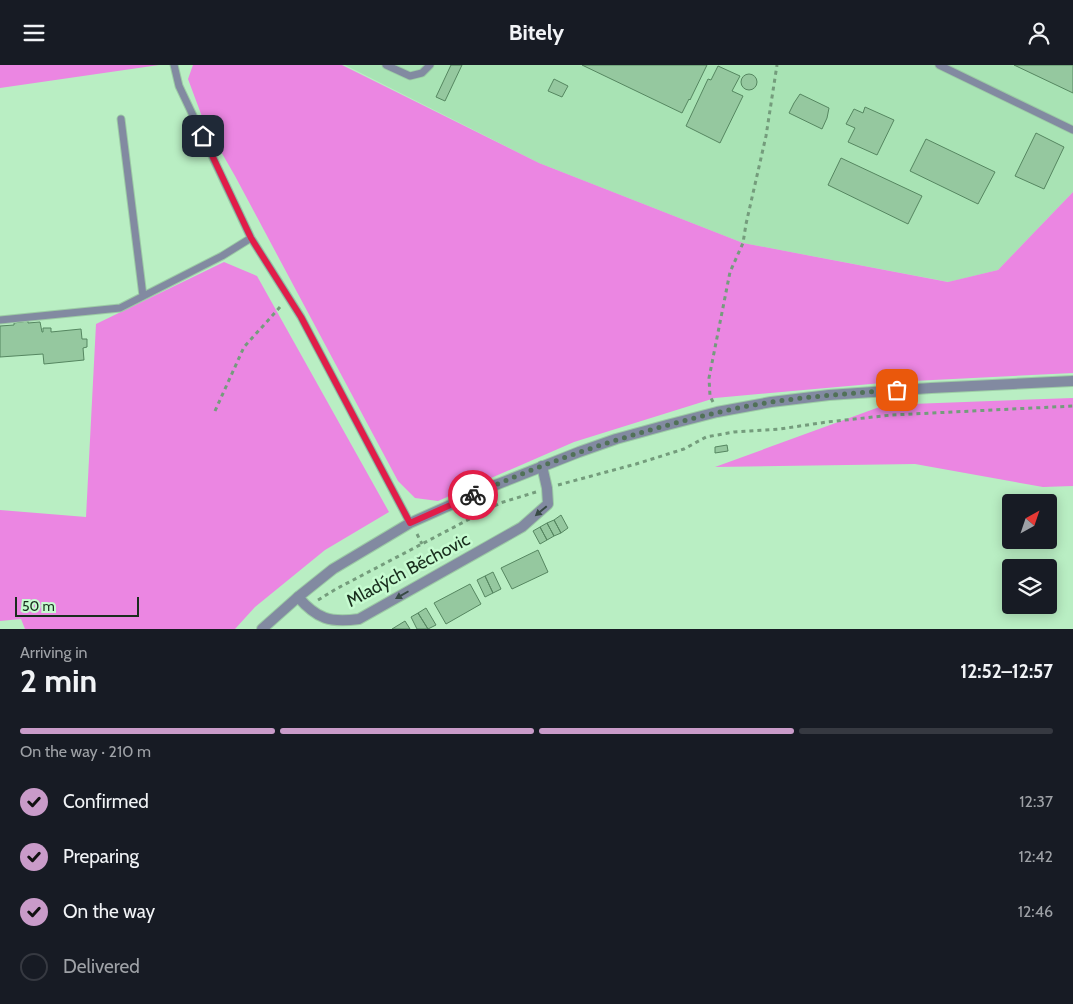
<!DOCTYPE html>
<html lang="en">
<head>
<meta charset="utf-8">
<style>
	:root { --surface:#171b24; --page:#20242c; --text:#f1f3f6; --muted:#9ea1a6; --line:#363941; --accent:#c99bc9 }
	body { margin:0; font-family:Cabin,sans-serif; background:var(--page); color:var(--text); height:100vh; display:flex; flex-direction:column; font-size:19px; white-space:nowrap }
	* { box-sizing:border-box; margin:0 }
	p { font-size:16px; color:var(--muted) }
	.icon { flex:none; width:28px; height:28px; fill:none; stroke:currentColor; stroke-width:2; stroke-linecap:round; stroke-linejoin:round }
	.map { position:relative; height:564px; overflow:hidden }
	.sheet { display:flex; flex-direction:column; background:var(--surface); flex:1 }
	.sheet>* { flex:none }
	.needle { width:32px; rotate:40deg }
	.tools { position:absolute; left:1002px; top:429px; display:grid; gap:10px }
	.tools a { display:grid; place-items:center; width:55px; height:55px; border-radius:5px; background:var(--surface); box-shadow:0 2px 12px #0003; font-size:25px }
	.scale { position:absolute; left:15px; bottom:12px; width:124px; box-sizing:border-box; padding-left:5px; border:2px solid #192e1e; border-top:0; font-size:14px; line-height:18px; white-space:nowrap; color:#192e1e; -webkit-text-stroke:4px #c6fbd0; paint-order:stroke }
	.pin { position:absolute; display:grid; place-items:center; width:42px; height:42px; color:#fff; margin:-21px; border-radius:10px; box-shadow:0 2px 8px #0006 }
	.courier { position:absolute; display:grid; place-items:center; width:50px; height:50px; margin:-25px; border:4px solid #e11d48; border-radius:50%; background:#fff; color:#222; box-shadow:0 1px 6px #0007 }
	.overview em { font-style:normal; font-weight:700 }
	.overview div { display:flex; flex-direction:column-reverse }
	.overview { display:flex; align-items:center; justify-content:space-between; height:85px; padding:0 20px }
	h1 { font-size:32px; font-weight:700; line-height:38px }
	.bar { display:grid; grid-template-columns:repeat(4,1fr); gap:8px 5px; align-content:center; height:60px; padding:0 20px }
	.bar i { height:6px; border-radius:4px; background:var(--line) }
	.bar .active { background:var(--accent) }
	.bar p { grid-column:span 4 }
	ol { padding:0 20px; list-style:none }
	li { display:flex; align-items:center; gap:15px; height:55px }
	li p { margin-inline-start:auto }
	li .icon { padding:5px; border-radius:50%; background:var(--accent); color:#111; stroke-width:4 }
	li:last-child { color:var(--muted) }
	li i { width:28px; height:28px; border:2px solid var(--line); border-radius:50% }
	header { display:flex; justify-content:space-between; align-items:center; height:65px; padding:0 20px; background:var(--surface); font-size:22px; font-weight:700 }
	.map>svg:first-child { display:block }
</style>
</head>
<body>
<header><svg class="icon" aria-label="menu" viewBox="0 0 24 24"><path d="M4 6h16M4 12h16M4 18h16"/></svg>Bitely<svg class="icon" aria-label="person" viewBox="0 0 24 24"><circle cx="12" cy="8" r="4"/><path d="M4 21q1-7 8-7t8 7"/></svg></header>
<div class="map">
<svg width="1073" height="564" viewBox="0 0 1073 564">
	<rect width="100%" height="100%" fill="#b9eec3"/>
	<path fill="#a8e3b4" d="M 345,0 L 1073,0 L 1073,127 L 998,205 L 949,217 L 743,178 L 539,98 Z"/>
	<path fill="#eb86e2" d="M 0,0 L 159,0 L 0,23 Z
		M 193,0 L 342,0 L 539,98 L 743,178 L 948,217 L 998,205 L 1073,127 L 1073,308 L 893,317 L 715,333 L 574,377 L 438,436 L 415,433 L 398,416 L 235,111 L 204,57 L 188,14 Z
		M 224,197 L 257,211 L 389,447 L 325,485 L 255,542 L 235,564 L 25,564 L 21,554 L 0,556 L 0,445 L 86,452 L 96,259 Z
		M 1073,333 L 1073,421 L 1043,422 L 915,399 L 715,402 L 885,340 Z"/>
	<path fill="#95c89f" stroke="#558660" d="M 451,0 L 462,0 L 445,36 L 436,32 Z
		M 582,0 L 707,0 L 690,35 L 689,34 L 682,48 Z
		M 1014,0 L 1073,0 L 1073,28 Z
		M 718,1 L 740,11 L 732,26 L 743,31 L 720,78 L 686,61 L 708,14 L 711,15 Z
		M741 17a8 8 0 1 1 16 0a8 8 0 1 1-16 0Z
		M 554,14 L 568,21 L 562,32 L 548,26 Z
		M 800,29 L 829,43 L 827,53 L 822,64 L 789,48 L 794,38 Z
		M 865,42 L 894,55 L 877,90 L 848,77 L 855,63 L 846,59 L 854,44 L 863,48 Z
		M 1036,68 L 1064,82 L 1044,124 L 1015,111 Z
		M 926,74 L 995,107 L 978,139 L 910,106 Z
		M 841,93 L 922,131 L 908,159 L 828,120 Z
		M 28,256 L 28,258 L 40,257 L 42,267 L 43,267 L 43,263 L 51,263 L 51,267 L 81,264 L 82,274 L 87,274 L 87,282 L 83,283 L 84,295 L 44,299 L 43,289 L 0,292 L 0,261 L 14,260 L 14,258 Z
		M 727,380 L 728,386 L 715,388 L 715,382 Z
		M 561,450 L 568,463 L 561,468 L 554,455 Z
		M 554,455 L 561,468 L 554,471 L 547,458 Z
		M 547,458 L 554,471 L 547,475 L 540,462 Z
		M 540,462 L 547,475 L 540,479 L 533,466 Z
		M 538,485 L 548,507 L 512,524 L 501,503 Z
		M 493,507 L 501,524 L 493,528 L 485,511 Z
		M 485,511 L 493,528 L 485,532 L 477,515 Z
		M 470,519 L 481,539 L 446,559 L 434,538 Z
		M 426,543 L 436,560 L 428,564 L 418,548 Z
		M 418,548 L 428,564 L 417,564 L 411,552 Z
		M 405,556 L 410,564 L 392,564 Z"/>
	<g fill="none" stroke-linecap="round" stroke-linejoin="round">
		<defs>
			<path id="service" d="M 174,0 L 179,21 L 251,173 L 301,252 L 410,458
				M 386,0 L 410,11 L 422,8 L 430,0
				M 939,0 L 1073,65
				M 121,54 L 143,231
				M 0,255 L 120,243 L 222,191 L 251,173"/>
			<path id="minor" d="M 298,532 C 317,554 330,558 359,554 L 522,462 L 548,439 L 547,423 L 542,401"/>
			<path id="tertiary" d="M 262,564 L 298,532 L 333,504 L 410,458 L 493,421 L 579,387 L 616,374 L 667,360 L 717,347 L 771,337 L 829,330 L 931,323 L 1073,316"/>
		</defs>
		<use href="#service" stroke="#9ccba5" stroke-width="9"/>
		<use href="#minor" stroke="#9ccba5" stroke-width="12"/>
		<use href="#tertiary" stroke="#9ccba5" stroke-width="12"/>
		<path stroke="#749c7c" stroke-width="3" stroke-dasharray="4 4" stroke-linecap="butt" d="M 713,337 L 710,331 L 709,313 L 730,207 L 743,178 L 746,159 L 766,71 L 777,0
			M 215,346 L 244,282 L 281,241
			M 558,420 L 636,399 L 684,384 L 706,372 L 734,367 L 780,364 L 827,357 L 892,350 L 1073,341
			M 417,469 L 422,479
			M 318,535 L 336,524 L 500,438 L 536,427"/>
		<use href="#service" stroke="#828aa1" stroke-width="7"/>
		<use href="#minor" stroke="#828aa1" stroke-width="10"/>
		<use href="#tertiary" stroke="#828aa1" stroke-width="10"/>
	</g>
	<defs><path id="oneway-solid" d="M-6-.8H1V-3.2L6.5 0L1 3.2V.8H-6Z" transform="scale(1.25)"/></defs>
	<g fill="#384a45">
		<use href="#oneway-solid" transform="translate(541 446) rotate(140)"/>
		<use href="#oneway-solid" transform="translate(402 530) rotate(150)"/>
	</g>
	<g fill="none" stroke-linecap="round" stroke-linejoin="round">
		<path stroke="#517158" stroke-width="5" stroke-dasharray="0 9" d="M 473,430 C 543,398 616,373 691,354 C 718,347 745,341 772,337 C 813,331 855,328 897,325"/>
		<path stroke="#e11d48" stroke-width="6" d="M 203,71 L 251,173 L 301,252 L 410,458 L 473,430"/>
	</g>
	<g text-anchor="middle" stroke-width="5" stroke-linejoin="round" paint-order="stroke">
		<g font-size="18" fill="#192e1e" stroke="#c6fbd0">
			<text transform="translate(408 505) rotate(-28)" y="6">Mladých Běchovic</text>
		</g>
	</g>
</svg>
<div class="tools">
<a><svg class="needle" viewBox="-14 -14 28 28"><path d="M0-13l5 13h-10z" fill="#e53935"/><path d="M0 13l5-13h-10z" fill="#9ea1a6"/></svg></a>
<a><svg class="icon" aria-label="layers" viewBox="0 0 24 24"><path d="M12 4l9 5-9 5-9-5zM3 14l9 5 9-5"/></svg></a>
</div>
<div class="scale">50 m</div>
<div class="pin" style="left:897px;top:325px;background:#ea580c"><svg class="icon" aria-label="bag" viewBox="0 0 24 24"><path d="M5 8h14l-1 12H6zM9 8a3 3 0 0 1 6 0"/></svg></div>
<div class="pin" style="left:203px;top:71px;background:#1f2937"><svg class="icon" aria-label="home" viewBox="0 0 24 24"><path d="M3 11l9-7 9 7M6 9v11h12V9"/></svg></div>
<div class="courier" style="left:473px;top:430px"><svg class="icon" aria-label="bike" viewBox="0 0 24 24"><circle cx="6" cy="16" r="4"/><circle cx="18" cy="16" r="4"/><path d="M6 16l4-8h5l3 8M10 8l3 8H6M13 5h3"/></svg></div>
</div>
<section class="sheet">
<div class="overview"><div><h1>2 min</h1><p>Arriving in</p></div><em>12:52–12:57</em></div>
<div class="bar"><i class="active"></i><i class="active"></i><i class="active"></i><i></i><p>On the way · 210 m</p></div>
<ol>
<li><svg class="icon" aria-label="check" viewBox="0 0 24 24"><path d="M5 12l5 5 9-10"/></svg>Confirmed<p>12:37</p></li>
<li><svg class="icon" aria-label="check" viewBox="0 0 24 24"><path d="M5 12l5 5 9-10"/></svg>Preparing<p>12:42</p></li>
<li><svg class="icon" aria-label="check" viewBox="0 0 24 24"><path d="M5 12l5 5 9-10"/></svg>On the way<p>12:46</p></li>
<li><i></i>Delivered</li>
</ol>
</section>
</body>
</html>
